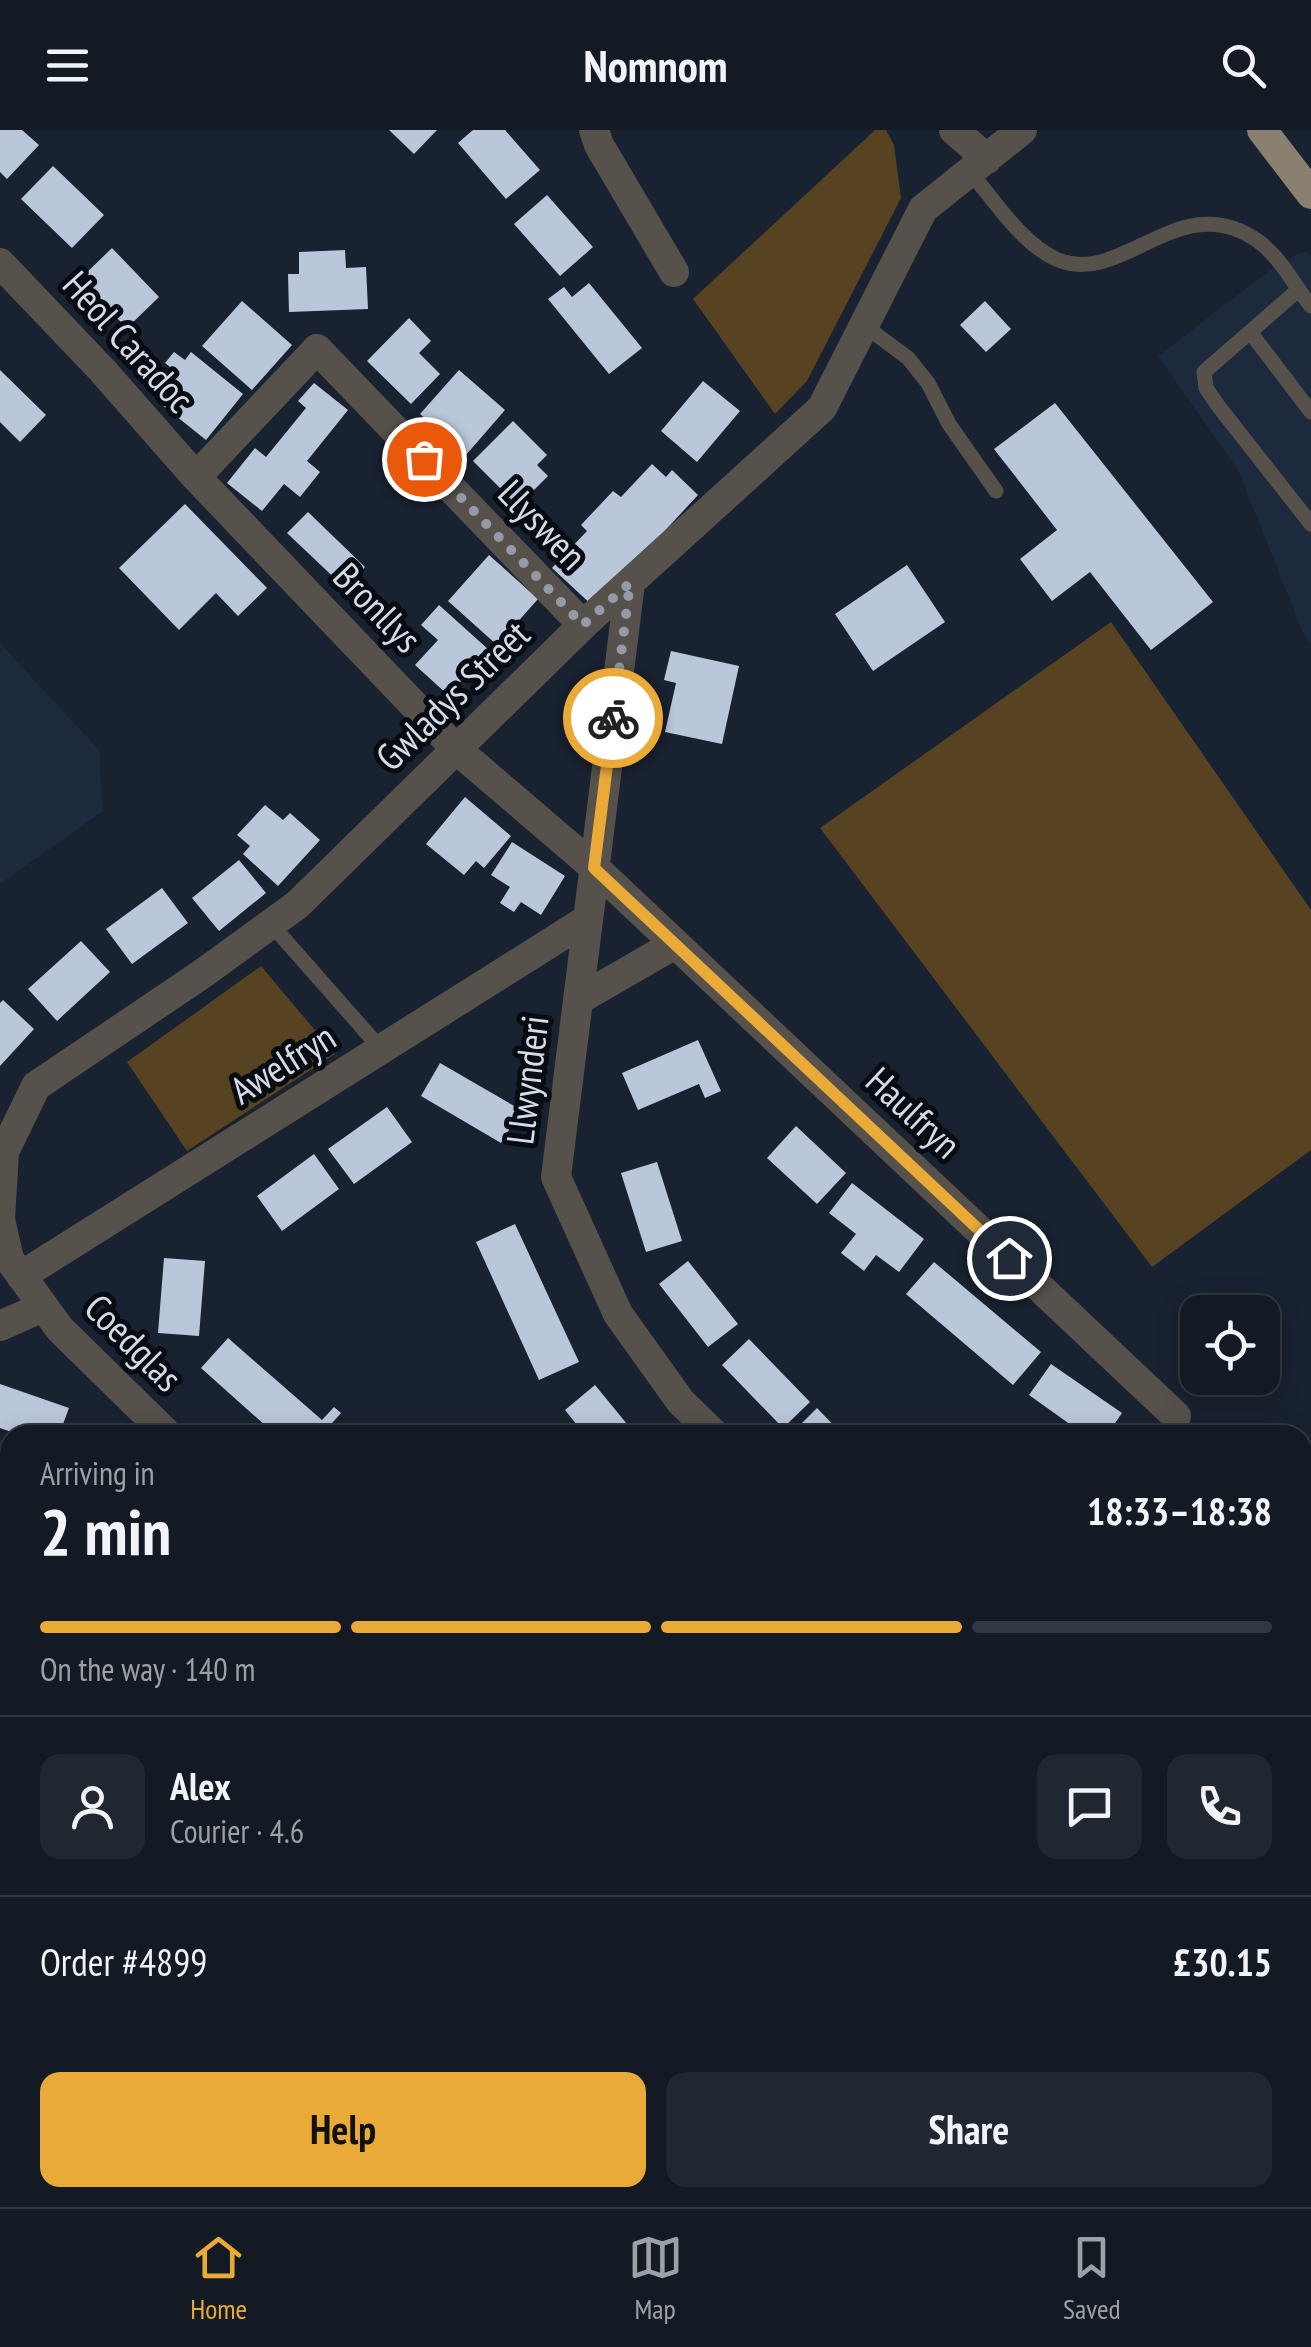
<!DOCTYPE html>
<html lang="en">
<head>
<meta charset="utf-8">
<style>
	:root { --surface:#131a24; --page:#202731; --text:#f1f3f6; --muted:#9da1a6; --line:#323841; --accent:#eaaa38 }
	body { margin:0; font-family:"PT Sans Narrow",sans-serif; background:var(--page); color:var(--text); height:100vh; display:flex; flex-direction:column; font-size:38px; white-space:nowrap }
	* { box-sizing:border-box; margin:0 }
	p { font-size:32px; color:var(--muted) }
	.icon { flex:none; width:55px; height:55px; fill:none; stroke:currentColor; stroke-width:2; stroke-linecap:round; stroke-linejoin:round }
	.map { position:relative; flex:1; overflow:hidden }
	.panel { position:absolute; left:0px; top:1295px; width:1312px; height:782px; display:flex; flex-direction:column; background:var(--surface); border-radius:30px 30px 0 0; box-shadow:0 5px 25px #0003,0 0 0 2px var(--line) }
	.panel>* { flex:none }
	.fabs { position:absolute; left:1180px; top:1165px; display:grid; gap:20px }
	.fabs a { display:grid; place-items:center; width:100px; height:100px; border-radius:20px; background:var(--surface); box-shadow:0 5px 25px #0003,0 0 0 2px var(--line); font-size:50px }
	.pin { position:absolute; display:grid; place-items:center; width:85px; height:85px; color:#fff; margin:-42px; border:5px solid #fff; border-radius:50%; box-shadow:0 2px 10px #0007 }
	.courier { position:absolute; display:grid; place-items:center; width:100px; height:100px; margin:-50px; border:8px solid #eaaa38; border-radius:50%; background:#fff; color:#222; box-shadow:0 2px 12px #0007 }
	.summary em { font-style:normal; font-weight:700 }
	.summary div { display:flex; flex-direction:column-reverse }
	.summary { display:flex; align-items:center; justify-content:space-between; height:170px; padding:0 40px }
	h1 { font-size:65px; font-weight:700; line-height:75px }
	.bar { display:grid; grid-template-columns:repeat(4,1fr); gap:15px 10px; align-content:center; height:120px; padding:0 40px }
	.bar i { height:12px; border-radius:8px; background:var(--line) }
	.bar .on { background:var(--accent) }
	.bar p { grid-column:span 4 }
	.line { display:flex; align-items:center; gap:25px; padding:0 40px; border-top:2px solid var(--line) }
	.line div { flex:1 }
	.round { display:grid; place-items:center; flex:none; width:105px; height:105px; border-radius:20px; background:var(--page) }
	.action { display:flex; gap:20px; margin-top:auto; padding:20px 40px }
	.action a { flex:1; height:115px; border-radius:20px; background:var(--accent); color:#111; font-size:40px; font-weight:700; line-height:115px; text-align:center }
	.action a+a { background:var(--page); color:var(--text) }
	header { display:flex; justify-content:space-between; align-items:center; height:130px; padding:0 40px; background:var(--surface); font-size:45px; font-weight:700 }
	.dock { display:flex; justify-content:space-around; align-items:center; height:140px; border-top:2px solid var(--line); background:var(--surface); font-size:28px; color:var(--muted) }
	.dock a { display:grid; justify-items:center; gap:5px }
	.dock .on { color:var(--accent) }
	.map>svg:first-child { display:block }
</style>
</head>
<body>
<header><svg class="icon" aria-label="menu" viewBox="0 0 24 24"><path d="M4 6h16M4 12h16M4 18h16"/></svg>Nomnom<svg class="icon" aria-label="search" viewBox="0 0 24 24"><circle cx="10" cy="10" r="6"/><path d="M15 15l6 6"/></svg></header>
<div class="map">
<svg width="1311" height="2077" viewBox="0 0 1311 2077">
	<rect width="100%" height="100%" fill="#192230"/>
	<path fill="#1d2a3e" d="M 1307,121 L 1311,127 L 1311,514 L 1304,505 L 1238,340 L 1158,226 L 1281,132 Z
		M 0,513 L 99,620 L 103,681 L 0,754 Z"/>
	<path fill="#574222" d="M 875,0 L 886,0 L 894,15 L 901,68 L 807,251 L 775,284 L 693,169 Z
		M 1111,492 L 1311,780 L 1311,1020 L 1152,1137 L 820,698 Z
		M 261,836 L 335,924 L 187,1021 L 127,932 Z
		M 1303,1978 L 1311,1987 L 1311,2064 L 1298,2077 L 1174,2077 L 1184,2068 L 1302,2068 Z"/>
	<path fill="#bac7db" d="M 0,0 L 22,0 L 39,15 L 7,49 L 0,42 Z
		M 389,0 L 437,0 L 414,24 Z
		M 473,0 L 505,0 L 540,40 L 506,69 L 458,13 Z
		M 53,36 L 104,85 L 72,118 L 21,69 Z
		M 547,65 L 593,117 L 560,146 L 514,94 Z
		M 112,118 L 159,167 L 127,198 L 79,150 Z
		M 345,120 L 346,138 L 366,137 L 368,179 L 289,182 L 288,144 L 299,144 L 299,122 Z
		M 589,153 L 642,218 L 609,244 L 548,169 L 564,157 L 572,167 Z
		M 242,171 L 292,215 L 252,260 L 202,216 Z
		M 985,171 L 1011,199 L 986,222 L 960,195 Z
		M 409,188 L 431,211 L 419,223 L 440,244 L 411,274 L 367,231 Z
		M 174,222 L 185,230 L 191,222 L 243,264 L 206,310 L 156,270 L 178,243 L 165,233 Z
		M 0,240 L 46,285 L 20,312 L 0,292 Z
		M 459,240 L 505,280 L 466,325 L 420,284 Z
		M 703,251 L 740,281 L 697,332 L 661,301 Z
		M 314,253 L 348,280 L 307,331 L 320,342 L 300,367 L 284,354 L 262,381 L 227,353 L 255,318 L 266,327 L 306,278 L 298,271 Z
		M 1055,273 L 1213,472 L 1151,520 L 1090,442 L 1052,471 L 1020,429 L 1057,400 L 994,319 Z
		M 513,291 L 547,325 L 537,335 L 548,346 L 518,376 L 473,331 Z
		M 652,334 L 666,347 L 672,340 L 698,365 L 594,477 L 552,438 L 587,401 L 581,395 L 613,361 L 621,367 Z
		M 185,374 L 267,458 L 238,486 L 216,463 L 179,500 L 119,438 Z
		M 308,382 L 365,437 L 345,458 L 287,403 Z
		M 489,425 L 538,469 L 497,515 L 448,471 Z
		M 907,435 L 945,492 L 873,541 L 835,484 Z
		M 439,475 L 489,520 L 448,565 L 415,535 L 438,510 L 421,495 Z
		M 671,521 L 739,536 L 722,614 L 665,602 L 676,553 L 664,550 Z
		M 465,667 L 511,706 L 484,738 L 476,731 L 464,745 L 426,714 Z
		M 265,675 L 283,690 L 290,683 L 320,710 L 278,756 L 243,724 L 250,716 L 237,705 Z
		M 512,712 L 565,746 L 541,785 L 521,772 L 514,782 L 500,773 L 510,757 L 491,745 Z
		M 239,730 L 266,763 L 219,801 L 192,768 Z
		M 162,758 L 188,793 L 132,834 L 106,799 Z
		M 81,811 L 110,842 L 57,891 L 28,859 Z
		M 3,870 L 34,899 L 0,936 L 0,873 Z
		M 698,910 L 721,961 L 705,968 L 699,954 L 638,980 L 622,943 Z
		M 440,933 L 521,980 L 501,1013 L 421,966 Z
		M 387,977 L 412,1012 L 354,1054 L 328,1019 Z
		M 796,996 L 846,1043 L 817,1074 L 767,1028 Z
		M 314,1024 L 339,1059 L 282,1101 L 257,1066 Z
		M 657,1032 L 682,1111 L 646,1122 L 621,1043 Z
		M 852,1053 L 924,1109 L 899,1142 L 876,1125 L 864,1141 L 841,1123 L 856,1104 L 829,1083 Z
		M 515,1094 L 579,1232 L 539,1250 L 476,1112 Z
		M 164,1128 L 205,1131 L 199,1206 L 158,1203 Z
		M 688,1131 L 738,1194 L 708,1217 L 659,1154 Z
		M 934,1132 L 1041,1222 L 1013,1255 L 906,1164 Z
		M 228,1208 L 322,1290 L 334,1277 L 341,1283 L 326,1300 L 332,1305 L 276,1305 L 201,1238 Z
		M 749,1209 L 810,1272 L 783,1298 L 722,1235 Z
		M 1051,1234 L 1122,1283 L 1107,1305 L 1085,1305 L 1029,1265 Z
		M 0,1254 L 69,1278 L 59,1305 L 20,1305 L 0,1298 Z
		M 595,1255 L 636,1305 L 585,1305 L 565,1280 Z
		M 817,1278 L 843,1305 L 790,1305 Z
		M 0,1430 L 10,1432 L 10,1487 L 0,1485 Z
		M 1302,1463 L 1311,1471 L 1311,1530 L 1302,1521 Z
		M 0,1699 L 10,1702 L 10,1757 L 0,1754 Z
		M 1302,1751 L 1311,1760 L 1311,1818 L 1302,1809 Z
		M 0,1858 L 10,1860 L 10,1911 L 0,1909 Z
		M 509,2068 L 570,2068 L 565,2077 L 505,2077 Z
		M 829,2068 L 884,2068 L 893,2077 L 838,2077 Z
		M 1039,2068 L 1091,2068 L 1082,2077 L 1049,2077 Z"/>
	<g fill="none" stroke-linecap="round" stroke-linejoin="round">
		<path stroke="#56514a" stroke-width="15" d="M 970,42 C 995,71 1021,113 1056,129 C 1122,159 1179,55 1258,111 C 1282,129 1293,154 1311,176
			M 1298,160 L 1204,242 L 1206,258 L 1219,277 L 1311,394
			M 865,196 L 908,228 L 928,253 L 949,294 L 996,361
			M 1250,202 L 1311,282
			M 271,794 L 381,919"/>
		<path stroke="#56514a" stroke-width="30" d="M 594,0 L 599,15 L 674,142
			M 954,0 L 987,29
			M 0,133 L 102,240 L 196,347 L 456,619 L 595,738 L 1176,1286
			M 196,347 L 317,219 L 583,495
			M 630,453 L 556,1047 L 618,1184 L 681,1272 L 715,1305
			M 578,870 L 675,814
			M 21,1146 L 588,789
			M 0,1196 L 43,1177
			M 168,1305 L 60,1199 L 9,1129 L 0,1089 L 4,1022 L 36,956 L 202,844 L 297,775 L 583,495 L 822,278 L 923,79 L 1022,0
			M 1302,1404 L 1311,1412
			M 0,1583 L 10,1582
			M 1302,1882 L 1311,1890
			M 0,1968 L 10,1970
			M 369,2068 L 387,2077
			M 942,2068 L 951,2077"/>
		<path stroke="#8a8070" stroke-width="30" d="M 1262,0 L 1311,64"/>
	</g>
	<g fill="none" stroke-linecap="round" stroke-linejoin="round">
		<path stroke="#939ba6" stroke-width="10" stroke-dasharray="0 18" d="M 424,329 L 583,495 L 630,453 L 613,588"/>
		<path stroke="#eaaa38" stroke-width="12" d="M 613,588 L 594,738 L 1009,1128"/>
	</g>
	<g text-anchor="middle" stroke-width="10" stroke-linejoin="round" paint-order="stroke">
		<g font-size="38" fill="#d5dce6" stroke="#070b12">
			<text transform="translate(128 212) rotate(48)" y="13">Heol Caradoc</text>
			<text transform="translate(542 395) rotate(46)" y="13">Llyswen</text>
			<text transform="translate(377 478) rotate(46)" y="13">Bronllys</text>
			<text transform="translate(453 566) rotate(-44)" y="13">Gwladys Street</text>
			<text transform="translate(283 934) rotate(-32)" y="13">Awelfryn</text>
			<text transform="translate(528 950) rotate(-83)" y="13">Llwynderi</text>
			<text transform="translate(913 983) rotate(43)" y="13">Haulfryn</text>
			<text transform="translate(133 1213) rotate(45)" y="13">Coedglas</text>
		</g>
	</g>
</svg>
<div class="fabs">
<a><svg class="icon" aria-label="locate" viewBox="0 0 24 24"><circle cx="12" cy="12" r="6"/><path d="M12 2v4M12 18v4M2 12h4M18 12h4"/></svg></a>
</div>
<div class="pin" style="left:424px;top:329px;background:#ea580c"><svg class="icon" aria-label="bag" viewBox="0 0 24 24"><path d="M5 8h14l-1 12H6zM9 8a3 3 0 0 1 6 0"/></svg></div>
<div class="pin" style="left:1009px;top:1128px;background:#1f2937"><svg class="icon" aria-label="home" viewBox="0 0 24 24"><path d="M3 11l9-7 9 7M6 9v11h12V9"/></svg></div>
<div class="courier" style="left:613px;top:588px"><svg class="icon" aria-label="bike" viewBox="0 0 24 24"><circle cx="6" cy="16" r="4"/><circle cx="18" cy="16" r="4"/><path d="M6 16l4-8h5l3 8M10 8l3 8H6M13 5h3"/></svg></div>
<section class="panel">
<div class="summary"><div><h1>2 min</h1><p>Arriving in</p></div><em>18:33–18:38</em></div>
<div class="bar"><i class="on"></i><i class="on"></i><i class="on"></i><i></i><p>On the way · 140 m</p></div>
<div class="line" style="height:180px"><a class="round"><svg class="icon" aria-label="person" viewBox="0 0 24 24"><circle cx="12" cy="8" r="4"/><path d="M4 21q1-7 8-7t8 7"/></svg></a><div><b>Alex</b><p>Courier · 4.6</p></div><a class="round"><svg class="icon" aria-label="chat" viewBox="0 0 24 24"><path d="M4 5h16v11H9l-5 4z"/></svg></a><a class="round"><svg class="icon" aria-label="phone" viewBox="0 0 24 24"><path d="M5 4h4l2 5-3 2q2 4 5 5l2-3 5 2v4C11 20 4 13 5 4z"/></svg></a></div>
<div class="line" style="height:130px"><div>Order #4899</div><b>£30.15</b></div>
<div class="action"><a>Help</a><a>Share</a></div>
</section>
</div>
<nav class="dock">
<a class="on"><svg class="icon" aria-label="home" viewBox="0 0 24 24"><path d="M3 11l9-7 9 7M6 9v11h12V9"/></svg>Home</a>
<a><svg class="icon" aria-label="map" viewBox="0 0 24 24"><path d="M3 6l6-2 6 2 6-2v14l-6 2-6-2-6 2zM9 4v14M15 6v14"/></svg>Map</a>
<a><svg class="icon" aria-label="saved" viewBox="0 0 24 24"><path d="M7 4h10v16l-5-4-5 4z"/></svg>Saved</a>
</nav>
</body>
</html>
